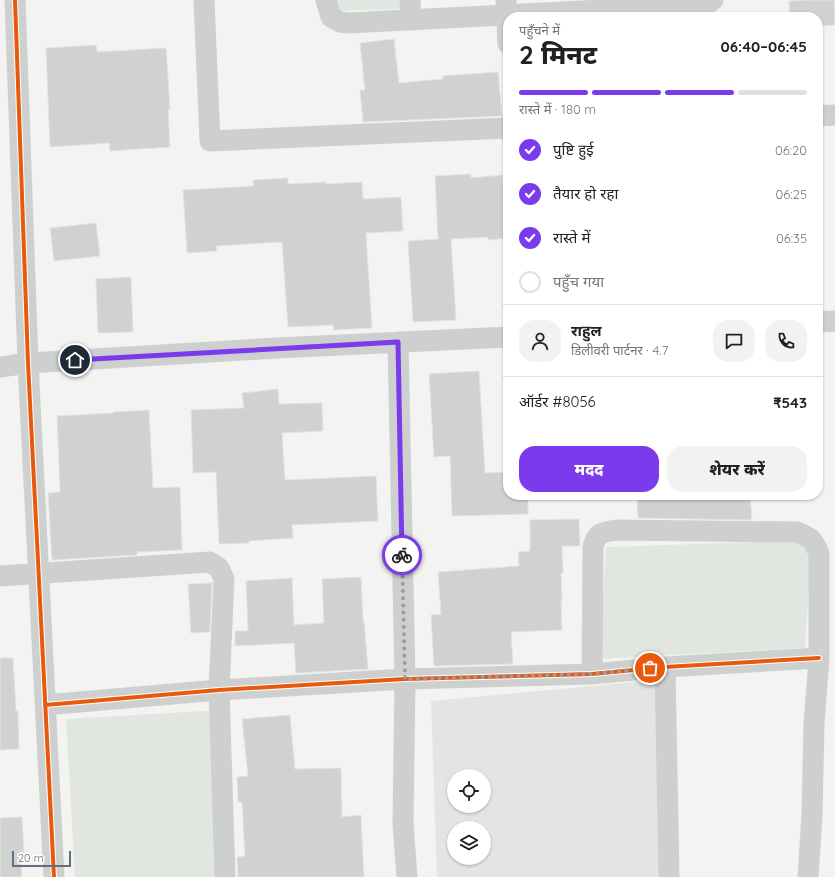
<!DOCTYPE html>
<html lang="hi">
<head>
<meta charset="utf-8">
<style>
	:root { --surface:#fff; --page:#f2f2f2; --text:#202124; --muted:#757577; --line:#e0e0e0; --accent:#7c3aed }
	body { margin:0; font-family:Quicksand,"Noto Sans Devanagari",sans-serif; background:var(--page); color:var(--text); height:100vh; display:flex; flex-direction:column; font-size:15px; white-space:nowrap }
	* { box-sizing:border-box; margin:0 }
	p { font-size:13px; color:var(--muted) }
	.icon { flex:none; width:22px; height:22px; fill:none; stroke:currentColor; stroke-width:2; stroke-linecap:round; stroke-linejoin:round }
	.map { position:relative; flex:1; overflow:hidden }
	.drawer { position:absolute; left:503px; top:12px; width:320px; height:488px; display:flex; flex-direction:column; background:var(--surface); border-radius:16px; box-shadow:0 1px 3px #0004 }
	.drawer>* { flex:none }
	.buttons { position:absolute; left:447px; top:769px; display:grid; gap:8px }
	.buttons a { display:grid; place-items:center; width:44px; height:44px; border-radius:50%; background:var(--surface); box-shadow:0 1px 3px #0004; font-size:20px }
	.scale { position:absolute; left:12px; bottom:10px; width:59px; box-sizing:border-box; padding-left:4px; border:2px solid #646d82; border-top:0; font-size:11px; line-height:14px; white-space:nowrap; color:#646d82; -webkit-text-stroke:3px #fff; paint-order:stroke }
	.pin { position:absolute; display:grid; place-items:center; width:34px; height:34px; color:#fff; margin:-17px; border:2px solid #fff; border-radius:50%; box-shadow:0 1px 4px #0007 }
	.courier { position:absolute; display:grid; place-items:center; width:40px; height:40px; margin:-20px; border:3px solid #7c3aed; border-radius:50%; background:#fff; color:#222; box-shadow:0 1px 5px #0007 }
	.overview em { font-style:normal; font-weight:800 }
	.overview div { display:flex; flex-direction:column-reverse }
	.overview { display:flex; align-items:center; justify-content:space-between; height:68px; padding:0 16px }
	h1 { font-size:26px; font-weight:800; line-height:30px }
	.bar { display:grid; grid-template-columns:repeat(4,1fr); gap:6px 4px; align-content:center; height:48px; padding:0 16px }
	.bar i { height:5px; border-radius:3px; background:var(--line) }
	.bar .selected { background:var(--accent) }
	.bar p { grid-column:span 4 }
	.line { display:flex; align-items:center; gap:10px; padding:0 16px; border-top:1px solid var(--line) }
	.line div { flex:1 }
	.round { display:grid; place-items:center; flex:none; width:42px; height:42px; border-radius:16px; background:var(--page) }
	ol { padding:0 16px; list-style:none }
	li { display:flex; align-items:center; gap:12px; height:44px }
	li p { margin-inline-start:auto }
	li .icon { padding:4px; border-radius:50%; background:var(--accent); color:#fff; stroke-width:4 }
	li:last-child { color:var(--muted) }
	li i { width:22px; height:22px; border:2px solid var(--line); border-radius:50% }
	.cta { display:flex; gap:8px; margin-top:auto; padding:8px 16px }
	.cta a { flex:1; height:46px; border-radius:16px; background:var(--accent); color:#fff; font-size:16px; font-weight:800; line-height:46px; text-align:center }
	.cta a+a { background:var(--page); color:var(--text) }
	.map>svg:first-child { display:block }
</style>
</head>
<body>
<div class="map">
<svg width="835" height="877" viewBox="0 0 835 877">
	<rect width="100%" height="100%" fill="#f3f4f2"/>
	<path fill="#e3e4e4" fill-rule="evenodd" d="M 668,679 L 669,877 L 437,877 L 431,701 ZM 454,776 L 484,776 L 484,806 L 454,806 ZM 454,828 L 484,828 L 484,858 L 454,858 Z"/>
	<path fill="#e1e7e0" d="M 335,0 L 403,0 L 403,9 L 335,11 Z
		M 812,540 L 805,648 L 599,659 L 606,547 Z
		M 220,710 L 226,877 L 75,877 L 66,719 Z"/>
	<path fill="#d0d1d1" stroke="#e2e3e2" d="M 811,0 L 834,0 L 835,25 L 818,26 L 818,17 L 790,17 L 789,1 Z
		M 394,39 L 399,83 L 443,79 L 443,76 L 498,72 L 502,116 L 363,122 L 360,90 L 365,90 L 360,43 Z
		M 96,45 L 97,52 L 166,48 L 170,109 L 168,110 L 170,147 L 110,151 L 109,143 L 50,147 L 46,48 Z
		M 471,174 L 471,178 L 502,175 L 508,238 L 488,240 L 488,237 L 451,239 L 456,320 L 413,322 L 408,241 L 438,239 L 435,176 Z
		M 288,178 L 288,184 L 325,182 L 326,184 L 362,182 L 363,199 L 401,197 L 403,231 L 366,233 L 372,328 L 334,330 L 333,325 L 288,327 L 282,242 L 216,246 L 217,251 L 187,253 L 183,190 L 254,186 L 253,180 Z
		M 96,223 L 100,256 L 54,261 L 50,228 Z
		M 131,277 L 133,332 L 98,333 L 96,279 Z
		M 479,371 L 485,473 L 508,472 L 508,495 L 528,495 L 528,514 L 452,516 L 450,456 L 434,457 L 429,374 Z
		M 278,389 L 279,404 L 322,403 L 323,431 L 282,433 L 285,480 L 376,476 L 378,521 L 292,525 L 293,538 L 249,541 L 249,543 L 219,544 L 216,472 L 193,473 L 191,410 L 244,408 L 242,393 Z
		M 149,410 L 153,488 L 180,487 L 182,550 L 137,552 L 137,555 L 52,560 L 48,493 L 60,492 L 57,416 L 113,413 L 113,412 Z
		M 637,495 L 750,495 L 752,520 L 638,518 Z
		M 579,519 L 580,546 L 562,546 L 563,573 L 561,573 L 562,601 L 561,601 L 562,630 L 511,632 L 513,664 L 434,666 L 431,615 L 441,614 L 438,572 L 519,566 L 518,552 L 530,551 L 530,520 Z
		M 361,577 L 363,621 L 364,621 L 368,669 L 296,673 L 294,643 L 235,646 L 235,631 L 248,631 L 246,581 L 292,578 L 294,625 L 324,623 L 322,579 Z
		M 212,583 L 210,632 L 191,633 L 188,584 Z
		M 0,658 L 13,658 L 16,711 L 18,711 L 19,749 L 0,750 Z
		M 290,715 L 295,769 L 341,768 L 342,817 L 361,815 L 364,877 L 238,877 L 237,857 L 245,856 L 242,802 L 238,802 L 237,777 L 248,776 L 242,719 Z
		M 22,817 L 24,852 L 20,852 L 22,877 L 0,877 L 0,818 Z"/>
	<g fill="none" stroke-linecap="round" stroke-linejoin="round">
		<path stroke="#cecfcf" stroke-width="21" d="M 15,0 L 28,363 L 54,877
			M 204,0 L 210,141 L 508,128
			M 326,0 L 331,17 L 340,22 L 348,23 L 698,5 L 710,2 L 713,0
			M 410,0 L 411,20
			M 506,0 L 508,44
			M 818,116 L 835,115
			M 818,322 L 835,321
			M 398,342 L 405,679 L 403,824 L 407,877
			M 0,367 L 28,363 L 277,348 L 508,337
			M 0,576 L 210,562 L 219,568 L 224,579 L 219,690 L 225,877
			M 665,667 L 669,877
			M 592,674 L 593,547 C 597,532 601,533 616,530 L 797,532 C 810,537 814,540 819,554 L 819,658 L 814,724 L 812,815 L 808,877
			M 45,705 L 219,690 L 405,679 L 592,674 L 665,667 L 819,658"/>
		<defs>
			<path id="cycleway" d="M 15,0 L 28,363 L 54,877
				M 45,705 L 219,690 L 405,679 L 592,674 L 665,667 L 819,658"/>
		</defs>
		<use href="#cycleway" stroke="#fff" stroke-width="6"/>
		<use href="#cycleway" stroke="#e8590c" stroke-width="4"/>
	</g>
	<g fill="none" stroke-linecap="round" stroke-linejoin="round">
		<path stroke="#969ca9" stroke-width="4" stroke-dasharray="0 7.2" d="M 402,555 L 405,679 L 592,674 L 650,668"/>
		<path stroke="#7c3aed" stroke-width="5" d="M 75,360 L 398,342 L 402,555"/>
	</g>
</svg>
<div class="buttons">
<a><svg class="icon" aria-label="locate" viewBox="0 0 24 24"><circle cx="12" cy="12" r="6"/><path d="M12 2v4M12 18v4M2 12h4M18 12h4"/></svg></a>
<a><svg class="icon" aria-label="layers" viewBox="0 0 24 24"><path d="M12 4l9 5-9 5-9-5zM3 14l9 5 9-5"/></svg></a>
</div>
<div class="scale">20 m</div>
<div class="pin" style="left:650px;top:668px;background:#ea580c"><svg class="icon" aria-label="bag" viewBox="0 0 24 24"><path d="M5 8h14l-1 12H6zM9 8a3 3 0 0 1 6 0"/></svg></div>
<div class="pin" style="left:75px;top:360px;background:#1f2937"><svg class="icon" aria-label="home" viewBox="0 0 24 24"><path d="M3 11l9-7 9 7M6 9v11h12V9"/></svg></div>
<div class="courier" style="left:402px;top:555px"><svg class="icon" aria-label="bike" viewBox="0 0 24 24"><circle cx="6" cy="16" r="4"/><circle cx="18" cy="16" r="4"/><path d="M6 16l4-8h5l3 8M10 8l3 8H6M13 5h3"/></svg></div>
<section class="drawer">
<div class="overview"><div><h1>2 मिनट</h1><p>पहुँचने में</p></div><em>06:40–06:45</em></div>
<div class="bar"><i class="selected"></i><i class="selected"></i><i class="selected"></i><i></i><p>रास्ते में · 180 m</p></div>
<ol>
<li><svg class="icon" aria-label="check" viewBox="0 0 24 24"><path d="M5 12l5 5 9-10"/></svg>पुष्टि हुई<p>06:20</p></li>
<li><svg class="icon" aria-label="check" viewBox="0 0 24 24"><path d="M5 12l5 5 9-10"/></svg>तैयार हो रहा<p>06:25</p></li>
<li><svg class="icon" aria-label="check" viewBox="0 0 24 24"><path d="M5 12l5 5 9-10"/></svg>रास्ते में<p>06:35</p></li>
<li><i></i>पहुँच गया</li>
</ol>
<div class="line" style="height:72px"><a class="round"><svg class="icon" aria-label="person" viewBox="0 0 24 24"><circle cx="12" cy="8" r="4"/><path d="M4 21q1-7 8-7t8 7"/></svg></a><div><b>राहुल</b><p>डिलीवरी पार्टनर · 4.7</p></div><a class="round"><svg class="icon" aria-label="chat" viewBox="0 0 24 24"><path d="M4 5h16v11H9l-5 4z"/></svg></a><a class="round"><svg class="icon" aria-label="phone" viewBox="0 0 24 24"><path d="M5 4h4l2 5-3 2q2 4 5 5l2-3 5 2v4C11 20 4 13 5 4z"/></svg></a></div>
<div class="line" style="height:52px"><div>ऑर्डर #8056</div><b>₹543</b></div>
<div class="cta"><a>मदद</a><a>शेयर करें</a></div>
</section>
</div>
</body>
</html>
